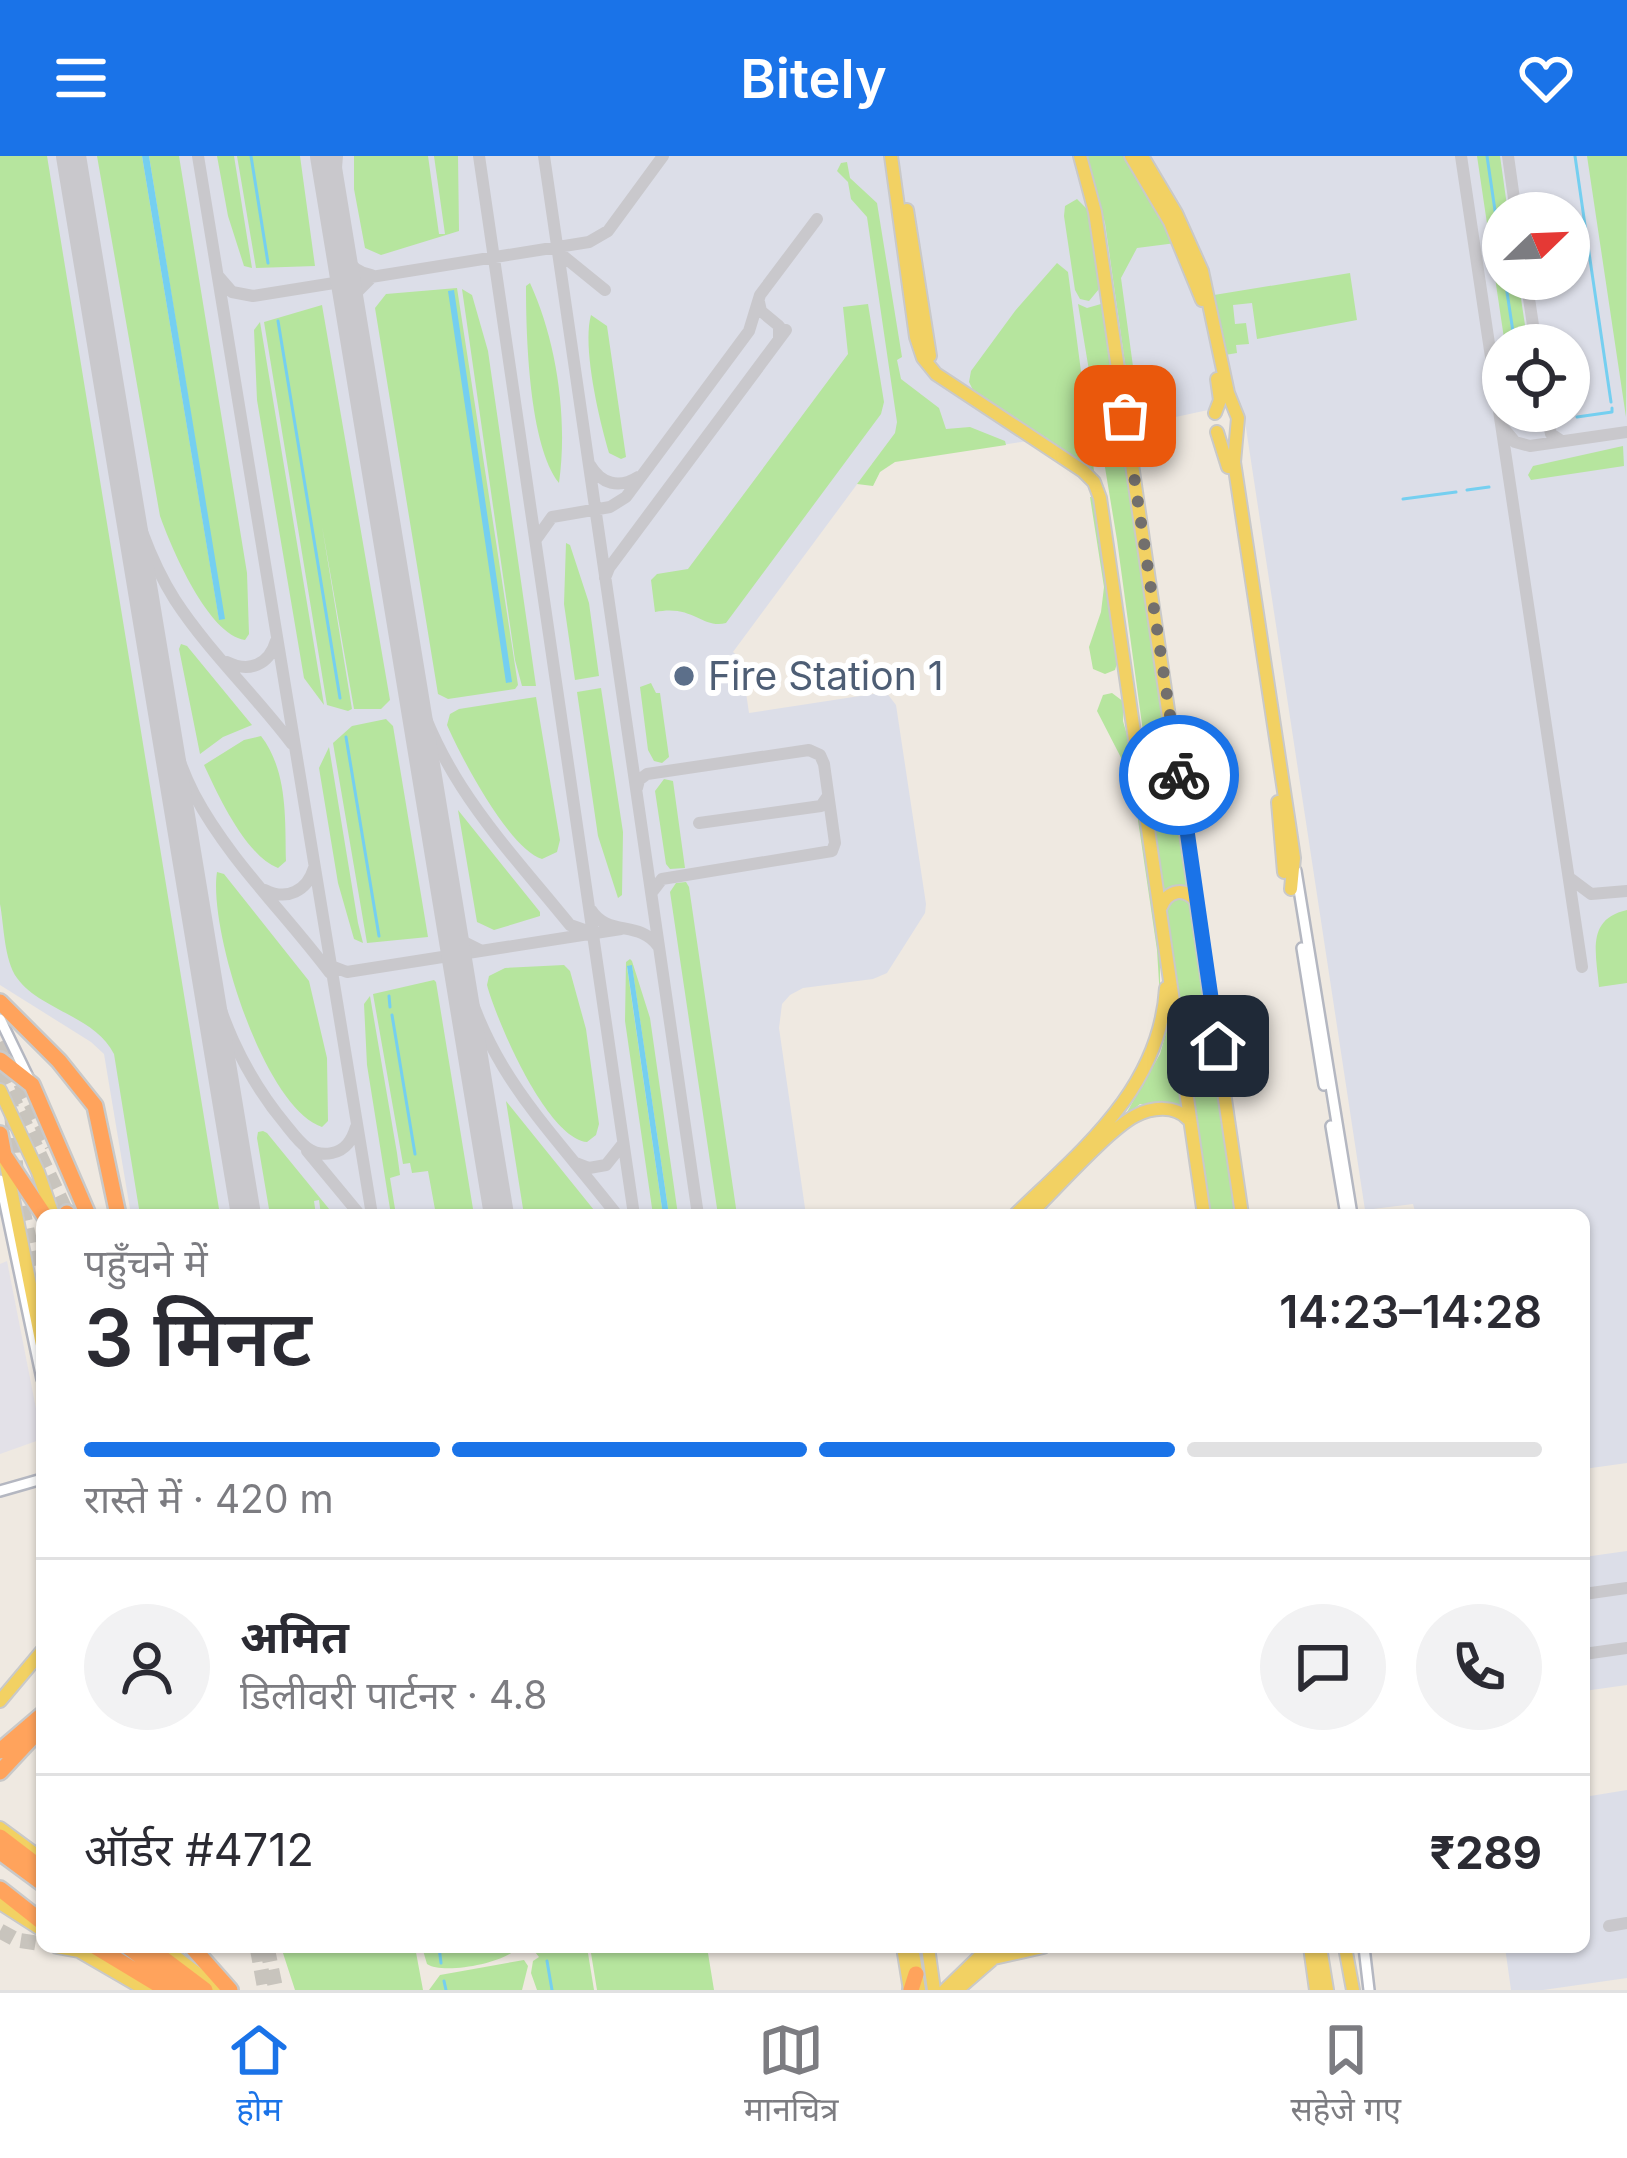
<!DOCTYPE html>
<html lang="hi">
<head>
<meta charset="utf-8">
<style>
	:root { --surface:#fff; --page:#f2f2f3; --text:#2b2b33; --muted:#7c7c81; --line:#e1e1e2; --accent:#1a73e8 }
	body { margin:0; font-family:Inter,"Noto Sans Devanagari",sans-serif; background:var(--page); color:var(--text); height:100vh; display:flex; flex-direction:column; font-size:45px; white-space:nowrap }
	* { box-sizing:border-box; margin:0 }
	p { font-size:39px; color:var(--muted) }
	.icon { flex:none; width:66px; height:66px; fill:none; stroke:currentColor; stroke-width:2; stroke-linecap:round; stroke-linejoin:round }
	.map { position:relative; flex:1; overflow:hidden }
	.details { position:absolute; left:36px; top:1053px; width:1554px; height:744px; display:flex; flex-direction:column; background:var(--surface); border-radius:18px; box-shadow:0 3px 9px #0004 }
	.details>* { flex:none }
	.needle { width:78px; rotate:67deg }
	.buttons { position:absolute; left:1482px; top:36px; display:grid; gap:24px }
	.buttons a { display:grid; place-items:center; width:108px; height:108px; border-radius:50%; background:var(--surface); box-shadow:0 3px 9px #0004; font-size:60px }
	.pin { position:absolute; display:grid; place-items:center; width:102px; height:102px; color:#fff; margin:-51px; border-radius:24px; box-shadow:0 6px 18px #0006 }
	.courier { position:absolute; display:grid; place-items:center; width:120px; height:120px; margin:-60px; border:9px solid #1a73e8; border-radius:50%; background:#fff; color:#222; box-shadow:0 3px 15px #0007 }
	.headline em { font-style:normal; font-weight:600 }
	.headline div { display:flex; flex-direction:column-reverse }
	.headline { display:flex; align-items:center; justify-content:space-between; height:204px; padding:0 48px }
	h1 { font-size:78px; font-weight:600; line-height:90px }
	.bar { display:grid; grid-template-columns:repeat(4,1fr); gap:18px 12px; align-content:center; height:144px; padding:0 48px }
	.bar i { height:15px; border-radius:9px; background:var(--line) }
	.bar .current { background:var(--accent) }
	.bar p { grid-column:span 4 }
	.line { display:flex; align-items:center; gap:30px; padding:0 48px; border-top:3px solid var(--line) }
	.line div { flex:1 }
	.round { display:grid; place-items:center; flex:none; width:126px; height:126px; border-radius:63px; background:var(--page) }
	header { display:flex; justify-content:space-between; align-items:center; height:156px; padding:0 48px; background:var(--accent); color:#fff; font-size:54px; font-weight:600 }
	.tabs { display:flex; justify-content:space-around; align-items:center; height:168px; border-top:3px solid var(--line); background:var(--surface); font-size:33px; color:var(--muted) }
	.tabs a { display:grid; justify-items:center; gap:6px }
	.tabs .current { color:var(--accent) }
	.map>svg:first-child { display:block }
</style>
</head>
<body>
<header><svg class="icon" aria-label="menu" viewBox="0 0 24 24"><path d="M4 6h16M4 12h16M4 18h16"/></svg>Bitely<svg class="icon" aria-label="heart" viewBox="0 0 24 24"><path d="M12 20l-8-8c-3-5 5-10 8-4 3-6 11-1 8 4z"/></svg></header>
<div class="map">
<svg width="1627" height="1834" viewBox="0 0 1627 1834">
	<rect width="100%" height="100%" fill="#efe9e1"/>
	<path fill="#e3e1e8" d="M 7,1105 L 42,1283 L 0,1298 L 0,1108 Z"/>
	<path fill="#dcdee8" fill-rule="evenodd" d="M 0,0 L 1627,0 L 1627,1307 L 1584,1313 L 1584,1059 L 1416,1059 L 1413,1048 L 1365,1054 L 1244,259 L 1236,248 L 1143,268 L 872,308 L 733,496 L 741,503 L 749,557 L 886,536 L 896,549 L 926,748 L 925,757 L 887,817 L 873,823 L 803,832 L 790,839 L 782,848 L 779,872 L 806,1059 L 131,1059 L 104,898 L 91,886 L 0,829 ZM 1503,57 L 1569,57 L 1569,123 L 1503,123 ZM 1503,189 L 1569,189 L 1569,255 L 1503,255 Z
		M 1627,1395 L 1627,1529 L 1584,1535 L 1584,1401 Z
		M 1627,1634 L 1627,1822 L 1543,1834 L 1511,1834 L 1505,1791 L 1584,1791 L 1584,1641 Z"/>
	<path fill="#b6e59e" d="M 0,0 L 47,0 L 220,1059 L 140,1059 L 114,898 C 95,860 40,854 17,822 C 4,804 4,769 0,748 Z
		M 97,0 L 142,0 L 219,463 L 224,463 L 149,0 L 179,0 L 247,417 L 249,478 L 245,484 C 208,479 171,391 160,360 Z
		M 217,0 L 234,0 L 252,112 L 244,110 L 228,60 Z
		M 237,0 L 300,0 L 315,110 L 256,112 Z
		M 354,0 L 428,0 L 439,78 L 445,78 L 434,0 L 458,0 L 459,75 L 381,99 L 365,92 L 354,33 Z
		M 1086,0 L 1126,0 L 1176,87 L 1137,92 L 1121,122 L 1140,262 L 1133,263 L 1105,67 Z
		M 1477,0 L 1500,0 L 1508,57 L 1503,57 L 1503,123 L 1518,123 L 1528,189 L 1505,189 Z
		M 1587,0 L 1627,0 L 1626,261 Z
		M 847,6 L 850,22 L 877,47 L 902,201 L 897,204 L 901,223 L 939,252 L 946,273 L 970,271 L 1005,285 L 1006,289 L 895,306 L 880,316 L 873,330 L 857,328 L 895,277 L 897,266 L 867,61 L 851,43 L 848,26 L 837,15 L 841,7 Z
		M 1077,43 L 1088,54 L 1099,133 L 1089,145 L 1080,143 L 1075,134 L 1064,60 L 1065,50 Z
		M 1057,107 L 1068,116 L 1094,315 L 974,236 L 969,226 L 971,215 L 1015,155 Z
		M 1350,117 L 1357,164 L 1257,183 L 1252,147 L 1233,149 L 1235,168 L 1246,167 L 1249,188 L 1236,189 L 1237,197 L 1225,199 L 1214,139 Z
		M 530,127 C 557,186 568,263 559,327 C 529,289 526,180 526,130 Z
		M 457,132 L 518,529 L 515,533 L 448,543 L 438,538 L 375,152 L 386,138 Z
		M 462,133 L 472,139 L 488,195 L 536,530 L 522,530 L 515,504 Z
		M 868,148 L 884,246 L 881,258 L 726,467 C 702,473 693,448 655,456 L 651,424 L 657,418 L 688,413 L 848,198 L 843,151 Z
		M 1078,148 L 1087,152 L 1101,148 L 1171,620 L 1164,629 L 1149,620 L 1117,384 Z
		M 322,149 L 390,544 L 381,553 L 354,553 L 322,370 L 352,553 L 348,555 L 327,549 L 264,166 Z
		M 591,159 L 607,170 L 626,301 L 621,303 L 609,297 C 599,263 582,191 591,159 Z
		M 260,166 L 324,549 L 304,522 L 257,244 L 254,174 Z
		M 1623,290 L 1624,310 L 1531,324 L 1528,319 L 1533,310 Z
		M 1090,341 L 1094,341 L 1118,504 L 1115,514 L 1105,518 L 1093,513 L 1089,491 L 1101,456 L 1104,431 Z
		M 566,387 L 570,389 L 589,447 L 599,520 L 575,524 L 564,448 Z
		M 181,488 L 187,490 L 252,569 L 223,581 L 200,598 L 179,493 Z
		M 651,527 L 656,537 L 660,537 L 669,601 L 662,607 L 654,605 L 648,594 L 640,531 Z
		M 601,532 L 623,676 L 622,739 L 618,742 L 598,680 L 577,536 Z
		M 1112,537 L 1124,546 L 1123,565 L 1129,586 L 1160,793 L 1160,842 L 1157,794 L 1132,623 L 1097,555 L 1103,539 Z
		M 536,541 L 560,684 L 557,696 L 542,703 C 509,693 461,601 447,569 L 450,558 L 459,553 Z
		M 386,563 L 393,570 L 428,781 L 367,787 L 333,587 L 352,570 Z
		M 261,580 C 288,615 285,664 286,705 L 278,712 C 246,700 218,639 204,609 L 244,584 Z
		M 329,591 L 358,767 L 363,787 L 354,783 L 338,727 L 319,612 Z
		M 664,623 L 673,625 L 685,712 L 670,713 L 666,708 L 655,635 Z
		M 1146,630 L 1157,637 L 1172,632 L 1190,735 L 1175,731 L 1162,739 Z
		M 458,654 L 540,756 L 540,760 L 494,774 L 477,766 Z
		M 217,716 L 224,718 L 309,825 L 327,902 L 328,965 L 322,971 C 263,951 208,772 217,716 Z
		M 686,726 L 689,731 L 737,1059 L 718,1059 L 670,736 L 676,727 Z
		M 1179,740 L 1191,746 L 1238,1059 L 1210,1059 L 1203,1023 L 1166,755 L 1166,749 Z
		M 1627,754 L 1627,827 L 1599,831 C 1596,797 1586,763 1627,754 Z
		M 630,803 L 632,805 L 650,862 L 678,1059 L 669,1059 L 632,810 L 627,811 L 663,1059 L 653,1059 L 625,865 L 626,806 Z
		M 564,809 L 570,815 L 586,873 L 599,968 L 596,979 L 587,986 C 547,982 497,866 487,829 L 489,820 L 505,812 Z
		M 434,824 L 436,826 L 474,1059 L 436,1059 L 428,1015 L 412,1017 L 410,1007 L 403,1008 L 373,838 Z
		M 370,840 L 397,997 L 400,1019 L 390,1022 L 396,1059 L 391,1059 L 367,909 L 364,848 Z
		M 1169,866 L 1182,953 L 1140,948 L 1129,957 L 1127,956 L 1160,898 Z
		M 506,945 L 598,1059 L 524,1059 Z
		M 263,975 L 267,977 L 334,1059 L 321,1059 L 319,1044 L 314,1045 L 316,1059 L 270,1059 L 257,982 L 258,976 Z
		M 281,1791 L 415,1791 L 423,1834 L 295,1834 Z
		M 422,1791 L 518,1791 C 507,1807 443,1819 427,1808 Z
		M 531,1791 L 587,1791 L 594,1834 L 537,1834 L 531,1817 L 533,1805 L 539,1801 Z
		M 590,1791 L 707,1791 L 714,1834 L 597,1834 Z
		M 524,1804 L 528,1810 L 522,1834 L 429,1834 L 440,1819 Z"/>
	<path fill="#75cff0" d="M 142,0 L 149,0 L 225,463 L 219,464 Z
		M 454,134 L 512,526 L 506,527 L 448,135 Z
		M 632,809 L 669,1059 L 663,1059 L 627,810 Z"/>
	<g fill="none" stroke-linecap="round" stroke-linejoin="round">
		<path stroke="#75cff0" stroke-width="3" d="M 251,0 L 268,107
			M 1487,0 L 1503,109
			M 1575,0 L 1586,76
			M 1587,83 L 1611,246
			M 1505,123 L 1515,189
			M 278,165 L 340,542
			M 1529,255 L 1529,256
			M 1577,261 L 1612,256 L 1612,252
			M 1467,334 L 1489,331
			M 1403,343 L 1456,336
			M 346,581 L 379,780
			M 389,840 L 390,851
			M 392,859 L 415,998
			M 439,1791 L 441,1807
			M 547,1805 L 552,1834
			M 444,1825 L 446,1834"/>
		<path stroke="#c9c8cc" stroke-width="12" d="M 198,0 L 372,1059
			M 337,0 C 334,35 325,112 371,119
			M 479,0 L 634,1059
			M 544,0 L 698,1059
			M 1461,0 L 1582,811
			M 1508,0 L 1516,57
			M 557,95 L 605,134
			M 219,121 L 232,136 L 253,140 L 589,86 L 608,75 L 663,0
			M 1526,123 L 1536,189
			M 759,146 L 761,155 L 779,170 L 779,183
			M 352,163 L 354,139 L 371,122
			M 1546,255 L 1551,278 L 1560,284
			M 1504,273 L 1515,286 L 1530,290 L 1627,276
			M 122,307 C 134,356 148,401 175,444 C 209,496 255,539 292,588
			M 590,309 C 601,328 619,333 638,321
			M 537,382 L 552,361 L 610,351 L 626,341 L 749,175 L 760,139 L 817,63
			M 605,422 L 609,412 L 786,174
			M 227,506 C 249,517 269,509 276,485
			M 408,509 C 437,621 500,683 570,769 L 593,777
			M 157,522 C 166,562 175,601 194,638 C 229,704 285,757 330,817
			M 637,632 L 639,624 L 647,618 L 809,594 L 820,599 L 824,608 L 835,687 L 832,695 L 662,723 L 652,736
			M 699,667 L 821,650 L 828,640
			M 1571,723 L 1591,738 L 1627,735
			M 265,734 C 287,745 307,735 314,712
			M 591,754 C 608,781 639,764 658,790
			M 451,766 L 460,784 L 480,794
			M 455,788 C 483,913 542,963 617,1059
			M 202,790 C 218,857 241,915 286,969 C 298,984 310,1002 332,997 C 346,994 352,984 356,971
			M 326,808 L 347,816 L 621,773
			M 307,995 L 360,1059
			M 576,1007 L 589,1012 L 606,1009 L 622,989
			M 1584,1438 L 1627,1432
			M 1584,1498 L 1627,1492
			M 1609,1770 L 1627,1767"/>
		<path stroke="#c9c8cc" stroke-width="30" d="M 71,0 L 246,1059
			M 325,0 L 499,1059"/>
		<path stroke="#c8c4bd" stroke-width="15" stroke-dasharray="15 8" stroke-linecap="butt" d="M 0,886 L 52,990
			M 0,915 L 67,1057
			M 10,936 L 17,1026 L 42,1144
			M 0,1775 L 17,1784 L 42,1788
			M 257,1791 L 265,1834
			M 267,1791 L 276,1834
			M 921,1791 L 927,1834"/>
		<defs>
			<path id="minor" d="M 1296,715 L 1352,1059
				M 1302,792 L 1324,929
				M 0,863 L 29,923
				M 1331,970 L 1346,1059
				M 0,1024 L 42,1223
				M 0,1335 L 42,1323
				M 1364,1791 L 1369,1834"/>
			<path id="major" d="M 891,0 L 916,181 L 923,202 L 936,218 L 1083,315 L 1094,326 L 1100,342 L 1204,1059
				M 1080,0 L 1095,56 L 1242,1059
				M 1131,0 L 1170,66 L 1202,144
				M 1142,0 L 1176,57 L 1202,115 L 1228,237 L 1238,262 L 1234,306 L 1289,668 L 1294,702 L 1291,733
				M 907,54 L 930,200
				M 1215,257 L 1220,244 L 1217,223
				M 1217,276 L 1228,311
				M 1142,622 L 1159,632 L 1171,628 L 1177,618
				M 1278,646 L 1284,716
				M 1161,751 C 1168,734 1184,731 1196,745
				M 0,934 L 38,1016 L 53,1059
				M 6,1008 L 42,1189
				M 1015,1059 C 1082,994 1160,933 1166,832
				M 1029,1059 C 1054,1035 1108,974 1135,960 C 1152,951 1175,949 1188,963
				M 0,1545 L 42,1495
				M 0,1672 L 42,1703
				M 0,1747 L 42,1774
				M 57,1791 L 79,1795 L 146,1834
				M 163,1791 L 219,1834
				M 903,1791 L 910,1834
				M 912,1791 L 919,1834
				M 928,1791 L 934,1834
				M 1310,1791 L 1316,1834
				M 1320,1791 L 1327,1834
				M 1345,1791 L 1353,1834
				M 945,1834 L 981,1799 L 996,1791
				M 957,1834 L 994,1802 L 1043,1791"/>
			<path id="highway" d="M 0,846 L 59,905 L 95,950 L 118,1059
				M 0,904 L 32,929 L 88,1059
				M 0,978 L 4,999 L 44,1059
				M 67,1057 L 68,1059
				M 0,1595 L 42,1559
				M 0,1616 L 42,1571
				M 0,1681 L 42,1713
				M 0,1696 L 42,1727
				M 0,1733 L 42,1766
				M 96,1791 L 167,1834
				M 128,1791 L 185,1834
				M 148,1791 L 205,1834
				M 192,1791 L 230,1834
				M 911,1834 L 916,1818"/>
		</defs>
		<use href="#minor" stroke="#b4b7c1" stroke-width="14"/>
		<use href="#major" stroke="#c9c9c9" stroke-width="16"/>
		<use href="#highway" stroke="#c9c9c9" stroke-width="20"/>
		<use href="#minor" stroke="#fff" stroke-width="9"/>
		<use href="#major" stroke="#f2d163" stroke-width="12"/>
		<use href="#highway" stroke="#ffa35c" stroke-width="15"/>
	</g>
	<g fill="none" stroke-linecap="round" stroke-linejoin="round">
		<path stroke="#726f6d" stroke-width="12" stroke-dasharray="0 21.6" d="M 1125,260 L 1179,619"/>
		<path stroke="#1a73e8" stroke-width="15" d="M 1179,619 L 1218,890"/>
	</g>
	<circle fill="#5c6f8a" stroke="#fff" stroke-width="4.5" cx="684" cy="520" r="12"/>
	<g text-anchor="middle" stroke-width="12" stroke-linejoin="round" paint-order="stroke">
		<g font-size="39" fill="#4e5e75" stroke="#fff" text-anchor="start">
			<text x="708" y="534">Fire Station 1</text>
		</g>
	</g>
</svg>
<div class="buttons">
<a><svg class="needle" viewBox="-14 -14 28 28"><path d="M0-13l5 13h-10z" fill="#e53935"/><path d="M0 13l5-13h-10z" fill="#7c7c81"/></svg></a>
<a><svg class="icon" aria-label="locate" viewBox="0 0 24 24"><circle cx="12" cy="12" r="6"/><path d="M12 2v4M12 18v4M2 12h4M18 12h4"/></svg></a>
</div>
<div class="pin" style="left:1125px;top:260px;background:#ea580c"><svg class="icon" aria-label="bag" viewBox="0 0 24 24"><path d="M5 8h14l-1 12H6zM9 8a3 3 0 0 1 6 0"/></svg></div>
<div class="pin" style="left:1218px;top:890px;background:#1f2937"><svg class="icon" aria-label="home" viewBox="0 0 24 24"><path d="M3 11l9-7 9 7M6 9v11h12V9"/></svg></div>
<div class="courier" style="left:1179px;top:619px"><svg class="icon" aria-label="bike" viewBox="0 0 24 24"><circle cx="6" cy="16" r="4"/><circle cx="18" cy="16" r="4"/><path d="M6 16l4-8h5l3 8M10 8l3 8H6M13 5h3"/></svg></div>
<section class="details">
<div class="headline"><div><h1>3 मिनट</h1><p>पहुँचने में</p></div><em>14:23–14:28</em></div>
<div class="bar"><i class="current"></i><i class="current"></i><i class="current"></i><i></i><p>रास्ते में · 420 m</p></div>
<div class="line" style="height:216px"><a class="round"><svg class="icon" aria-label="person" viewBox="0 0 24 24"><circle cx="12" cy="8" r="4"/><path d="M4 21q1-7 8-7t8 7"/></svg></a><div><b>अमित</b><p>डिलीवरी पार्टनर · 4.8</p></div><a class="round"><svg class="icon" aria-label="chat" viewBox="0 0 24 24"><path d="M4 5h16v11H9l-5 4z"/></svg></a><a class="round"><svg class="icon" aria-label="phone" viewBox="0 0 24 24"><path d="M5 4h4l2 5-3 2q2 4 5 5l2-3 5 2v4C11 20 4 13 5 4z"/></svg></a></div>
<div class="line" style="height:156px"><div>ऑर्डर #4712</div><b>₹289</b></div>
</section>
</div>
<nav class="tabs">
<a class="current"><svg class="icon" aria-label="home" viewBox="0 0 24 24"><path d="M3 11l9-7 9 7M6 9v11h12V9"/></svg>होम</a>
<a><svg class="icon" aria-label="map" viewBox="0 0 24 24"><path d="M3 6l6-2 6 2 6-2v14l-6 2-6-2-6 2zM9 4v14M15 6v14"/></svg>मानचित्र</a>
<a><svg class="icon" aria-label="saved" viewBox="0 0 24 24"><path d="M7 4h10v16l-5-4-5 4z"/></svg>सहेजे गए</a>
</nav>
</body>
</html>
